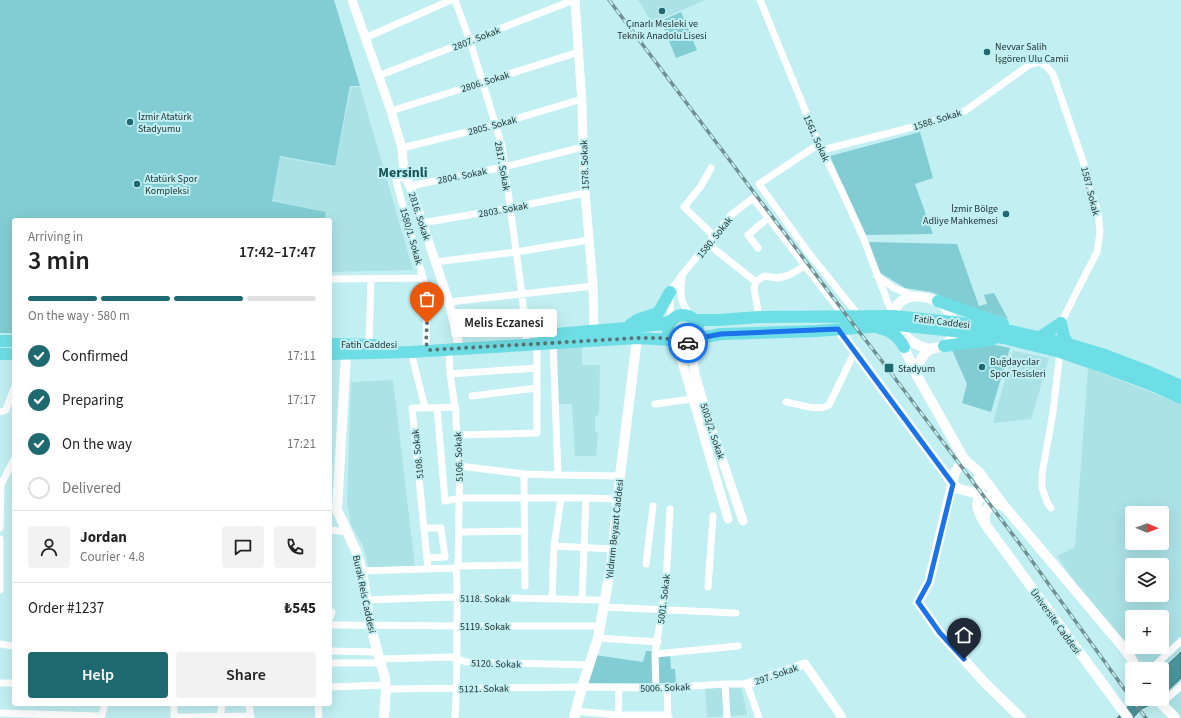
<!DOCTYPE html>
<html lang="en">
<head>
<meta charset="utf-8">
<style>
	:root { --surface:#fff; --page:#f2f2f2; --text:#222; --muted:#767676; --line:#e0e0e0; --accent:#1e6a70 }
	body { margin:0; font-family:"Source Sans 3",sans-serif; background:var(--page); color:var(--text); height:100vh; display:flex; flex-direction:column; font-size:15px; white-space:nowrap }
	* { box-sizing:border-box; margin:0 }
	p { font-size:13px; color:var(--muted) }
	.icon { flex:none; width:22px; height:22px; fill:none; stroke:currentColor; stroke-width:2; stroke-linecap:round; stroke-linejoin:round }
	.map { position:relative; flex:1; overflow:hidden }
	.drawer { position:absolute; left:12px; top:218px; width:320px; height:488px; display:flex; flex-direction:column; background:var(--surface); border-radius:4px; box-shadow:0 4px 16px #0002 }
	.drawer>* { flex:none }
	.needle { width:26px; rotate:91deg }
	.controls { position:absolute; left:1125px; top:506px; display:grid; gap:8px }
	.controls a { display:grid; place-items:center; width:44px; height:44px; border-radius:4px; background:var(--surface); box-shadow:0 4px 16px #0002; font-size:20px }
	.pin { position:absolute; display:grid; place-items:center; width:34px; height:34px; color:#fff; margin:-41px -17px; border-radius:50% 50% 50% 0; rotate:-45deg; box-shadow:0 0 4px #0007 }
	.pin .icon { rotate:45deg }
	.courier { position:absolute; display:grid; place-items:center; width:40px; height:40px; margin:-20px; border:3px solid #1a73e8; border-radius:50%; background:#fff; color:#222; box-shadow:0 1px 5px #0007 }
	.bubble { position:absolute; height:28px; border-radius:4px; background:var(--surface); box-shadow:0 4px 16px #0002; font-size:13px; font-weight:600; line-height:28px; text-align:center }
	.overview em { font-style:normal; font-weight:600 }
	.overview div { display:flex; flex-direction:column-reverse }
	.overview { display:flex; align-items:center; justify-content:space-between; height:68px; padding:0 16px }
	h1 { font-size:26px; font-weight:600; line-height:30px }
	.bar { display:grid; grid-template-columns:repeat(4,1fr); gap:6px 4px; align-content:center; height:48px; padding:0 16px }
	.bar i { height:5px; border-radius:3px; background:var(--line) }
	.bar .selected { background:var(--accent) }
	.bar p { grid-column:span 4 }
	.line { display:flex; align-items:center; gap:10px; padding:0 16px; border-top:1px solid var(--line) }
	.line div { flex:1 }
	.round { display:grid; place-items:center; flex:none; width:42px; height:42px; border-radius:4px; background:var(--page) }
	ol { padding:0 16px; list-style:none }
	li { display:flex; align-items:center; gap:12px; height:44px }
	li p { margin-inline-start:auto }
	li .icon { padding:4px; border-radius:50%; background:var(--accent); color:#fff; stroke-width:4 }
	li:last-child { color:var(--muted) }
	li i { width:22px; height:22px; border:2px solid var(--line); border-radius:50% }
	.action { display:flex; gap:8px; margin-top:auto; padding:8px 16px }
	.action a { flex:1; height:46px; border-radius:4px; background:var(--accent); color:#fff; font-size:16px; font-weight:600; line-height:46px; text-align:center }
	.action a+a { background:var(--page); color:var(--text) }
	.map>svg:first-child { display:block }
</style>
</head>
<body>
<div class="map">
<svg width="1181" height="718" viewBox="0 0 1181 718">
	<rect width="100%" height="100%" fill="#c1eff2"/>
	<path fill="#abe2e6" fill-rule="evenodd" d="M 638,0 L 705,0 L 652,23 Z
		M 351,87 L 360,87 L 413,270 L 330,272 L 330,220 L 325,220 L 327,212 L 272,200 L 280,157 L 335,167 Z
		M 582,343 L 582,365 L 600,365 L 599,414 L 595,417 L 595,431 L 598,432 L 596,456 L 575,456 L 572,404 L 556,404 L 554,345 Z
		M 1013,351 L 1049,358 L 1031,419 L 993,423 Z
		M 1088,368 L 1181,404 L 1181,718 L 1168,718 L 1155,699 L 1162,699 L 1162,669 L 1134,669 L 1057,556 L 1075,547 ZM 1132,513 L 1162,513 L 1162,543 L 1132,543 ZM 1132,565 L 1162,565 L 1162,595 L 1132,595 ZM 1132,617 L 1162,617 L 1162,647 L 1132,647 Z
		M 393,380 L 415,567 L 369,568 L 363,546 L 351,525 L 347,503 L 351,382 Z
		M 705,686 L 741,686 L 747,715 L 707,717 Z"/>
	<path fill="#82cdd3" d="M 0,0 L 334,0 L 360,86 L 350,86 L 335,166 L 280,156 L 272,201 L 326,212 L 325,220 L 14,220 L 14,333 L 0,333 Z
		M 681,12 L 697,50 L 676,58 L 661,21 Z
		M 920,132 L 933,178 L 915,184 L 933,234 L 864,235 L 830,156 Z
		M 867,242 L 957,244 L 979,306 L 987,304 L 984,295 L 994,293 L 1008,319 L 959,303 L 931,292 L 905,288 L 879,272 Z
		M 986,343 L 1010,348 L 991,412 L 962,403 L 967,384 L 952,350 Z
		M 646,651 L 654,651 L 670,655 L 671,669 L 675,669 L 676,683 L 586,683 L 595,655 L 643,662 Z"/>
	<path fill="#48959b" stroke="#3c777c" d="M 1181,652 L 1181,678 L 1162,696 L 1162,670 Z
		M 1135,699 L 1159,699 L 1152,704 L 1141,709 L 1133,718 L 1117,718 Z"/>
	<g fill="none" stroke-linecap="round" stroke-linejoin="round">
		<path stroke="#fff" stroke-width="7" d="M 455,0 L 470,41 L 502,146 L 522,295 L 526,337
			M 760,0 L 819,144 L 841,189 L 863,237 L 893,316
			M 365,38 L 451,0
			M 378,76 L 574,0
			M 391,111 L 579,52
			M 819,144 L 759,184 L 808,252 L 859,316
			M 402,148 L 495,125 L 582,99
			M 822,150 L 909,128 L 965,111 L 1029,65 L 1039,62 L 1046,66 L 1053,74 L 1084,164 L 1087,181 L 1098,212 L 1100,232 L 1097,252 L 1094,258 L 1081,283 L 1061,323
			M 711,168 L 701,186 L 684,207 L 714,236
			M 404,174 L 396,181 L 427,292 L 426,343 L 429,350
			M 410,186 L 504,167 L 583,147
			M 422,223 L 510,208 L 585,193
			M 708,244 L 756,282 L 754,288 L 759,317
			M 758,248 L 748,235 L 768,218
			M 435,262 L 516,252 L 589,240
			M 877,276 L 894,288 L 914,296
			M 682,278 C 679,298 681,304 694,320
			M 330,279 L 423,278
			M 756,282 L 764,276 L 778,278 L 789,275 L 805,266
			M 449,302 L 593,286
			M 671,321 L 670,292 L 682,275 L 731,215 L 753,198 L 844,316
			M 553,343 L 558,475
			M 369,345 L 371,278
			M 449,349 L 450,374 L 455,407 L 456,408 L 456,424 L 460,450 L 458,566
			M 411,352 L 425,408 L 412,408 L 428,569
			M 450,374 L 537,368
			M 472,396 L 537,388
			M 786,402 C 798,404 819,412 829,405 L 855,351
			M 655,404 L 692,399 L 696,395
			M 425,408 L 455,407
			M 437,408 L 445,501 L 461,498 L 586,498 L 617,499
			M 0,412 L 6,410 L 14,388
			M 458,435 L 537,433 L 537,343
			M 459,466 L 524,474 L 558,475 L 620,476
			M 524,474 L 525,586
			M 1051,508 L 1048,504 L 1042,488 L 1042,474 L 1053,412 L 1060,352
			M 0,528 L 1,485 L 14,459
			M 424,528 L 441,528 L 445,557 L 427,558
			M 330,530 L 347,532
			M 459,532 L 525,531
			M 0,539 L 0,590
			M 554,546 L 612,549
			M 646,564 L 653,506
			M 362,571 L 456,568 L 458,566 L 525,565
			M 708,587 L 713,516
			M 552,599 L 554,546 L 561,498
			M 366,600 L 450,597 L 605,600
			M 582,600 L 586,498
			M 603,607 L 736,613
			M 330,618 L 332,612
			M 330,625 L 468,626 L 599,626
			M 598,638 L 658,642
			M 0,644 L 14,646
			M 330,651 L 377,652
			M 655,654 L 738,646
			M 380,659 L 453,657 L 466,662 L 590,665
			M 330,663 L 381,663
			M 1151,669 L 1181,641
			M 0,683 L 14,683
			M 725,684 L 727,718
			M 330,687 L 386,685
			M 667,687 L 668,718
			M 656,688 L 655,654 L 666,583 L 670,509
			M 386,689 L 582,687 L 661,688 L 725,684 L 747,684 L 759,718
			M 249,704 L 251,718
			M 318,704 L 319,718
			M 1161,704 L 1181,686
			M 575,711 L 618,715 L 665,715 L 669,718
			M 0,713 L 101,716
			M 174,717 C 200,717 225,716 251,716
			M 101,718 L 105,704
			M 174,718 L 174,704
			M 220,718 L 222,704
			M 455,718 C 457,687 457,658 457,628 C 457,607 458,589 456,568
			M 618,718 L 619,687"/>
		<path stroke="#fff" stroke-width="9" d="M 352,0 L 391,111 L 402,148 L 404,174 L 410,186 L 449,302 L 458,341
			M 575,0 L 582,104 L 584,181 L 593,286 L 594,331
			M 694,339 L 693,360 L 695,374 L 708,418 L 743,521
			M 672,340 L 680,355 L 728,519
			M 747,684 L 805,664 L 839,713 L 842,718"/>
		<path stroke="#fff" stroke-width="10" d="M 838,329 L 953,484 L 959,489 L 979,494 L 1003,506
			M 900,330 L 904,347 L 916,374 L 964,459 L 979,472 L 1005,507 L 1123,647 L 1131,658 L 1137,669
			M 352,348 L 346,354 L 337,510 L 356,551 L 362,571 L 370,625 L 385,678 L 386,689 L 384,718
			M 916,374 C 918,364 922,354 931,349 C 935,347 940,348 943,346 C 950,343 954,335 954,329 C 954,319 946,305 937,301 C 935,300 931,299 928,298 C 911,294 897,297 893,316 C 901,333 912,347 932,349
			M 964,459 L 955,472 L 929,582 L 918,602 L 940,633 L 985,683 L 1021,718
			M 979,473 L 980,487 L 977,506 L 980,515 L 985,524 L 1128,718
			M 985,524 L 985,514 L 989,506 L 997,503
			M 1157,699 C 1162,706 1170,711 1175,718
			M 574,718 L 582,687 L 598,638 L 611,565 L 620,476 L 637,338"/>
		<path stroke="#6ddee5" stroke-width="12" d="M 938,301 L 1003,324
			M668 330a15 15 0 1 1 30 0a15 15 0 1 1-30 0Z
			M 694,320 L 719,320 L 759,317 L 893,316 L 953,322 L 1006,330 L 1068,344 L 1105,355 L 1147,371 L 1181,386
			M 630,325 L 637,320 L 658,313 L 670,292
			M 879,328 C 891,331 898,336 904,347
			M 543,335 L 626,328 L 662,324 L 671,321
			M 1040,337 L 1061,323 L 1064,337 L 1068,344
			M 694,339 L 721,334 L 816,331 L 897,325 L 954,331 L 1004,338 L 1060,352 L 1098,365 L 1157,387 L 1181,398
			M 0,341 L 14,341
			M 330,344 L 375,345
			M 944,346 L 991,340
			M 0,354 L 14,354
			M 330,354 L 411,352 L 637,338 L 672,340"/>
		<defs>
			<path id="rail" d="M 609,0 L 847,316 L 888,369 L 1019,543 L 1133,701 L 1146,718"/>
		</defs>
		<use href="#rail" stroke="#709092" stroke-width="3.5"/>
		<use href="#rail" stroke="#c1eff2" stroke-width="2" stroke-dasharray="6" stroke-linecap="butt"/>
	</g>
	<g fill="none" stroke-linecap="round" stroke-linejoin="round">
		<path stroke="#587475" stroke-width="4" stroke-dasharray="0 7.2" d="M 427,323 L 426,343 L 429,350 L 637,338 C 646,338 655,338 664,338 C 673,339 679,346 688,343"/>
		<path stroke="#1a73e8" stroke-width="5" d="M 688,343 L 694,339 L 721,334 L 838,329 L 953,484 L 929,582 L 918,602 L 940,633 L 964,659"/>
	</g>
	<g fill="#1e6a70" stroke="#c1eff2" stroke-width="1.5">
		<circle cx="662" cy="11" r="4"/>
		<circle cx="987" cy="52" r="4"/>
		<circle cx="130" cy="122" r="4"/>
		<circle cx="137" cy="184" r="4"/>
		<circle cx="1006" cy="214" r="4"/>
		<circle cx="982" cy="367" r="4"/>
		<rect x="884" y="363" width="10" height="10" rx="2"/>
	</g>
	<g text-anchor="middle" stroke-width="4" stroke-linejoin="round" paint-order="stroke">
		<g font-size="10" fill="#1f3132" stroke="#c1eff2" text-anchor="start">
			<text x="662" y="27" text-anchor="middle">Çınarlı Mesleki ve<tspan x="662" dy="12">Teknik Anadolu Lisesi</tspan></text>
			<text x="995" y="50">Nevvar Salih<tspan x="995" dy="12">İşgören Ulu Camii</tspan></text>
			<text x="138" y="120">İzmir Atatürk<tspan x="138" dy="12">Stadyumu</tspan></text>
			<text x="145" y="182">Atatürk Spor<tspan x="145" dy="12">Kompleksi</tspan></text>
			<text x="998" y="212" text-anchor="end">İzmir Bölge<tspan x="998" dy="12">Adliye Mahkemesi</tspan></text>
			<text x="990" y="365">Buğdaycılar<tspan x="990" dy="12">Spor Tesisleri</tspan></text>
			<text x="898" y="372">Stadyum</text>
		</g>
		<g font-size="10" fill="#1f3132" stroke="#c1eff2">
			<text transform="translate(476 38) rotate(-21)" y="4">2807. Sokak</text>
			<text transform="translate(485 81) rotate(-17)" y="4">2806. Sokak</text>
			<text transform="translate(937 119) rotate(-17)" y="4">1588. Sokak</text>
			<text transform="translate(492 125) rotate(-15)" y="4">2805. Sokak</text>
			<text transform="translate(817 138) rotate(66)" y="4">1561. Sokak</text>
			<text transform="translate(584 165) rotate(-92)" y="4">1578. Sokak</text>
			<text transform="translate(503 166) rotate(80)" y="4">2817. Sokak</text>
			<text transform="translate(462 175) rotate(-11)" y="4">2804. Sokak</text>
			<text transform="translate(1091 191) rotate(76)" y="4">1587. Sokak</text>
			<text transform="translate(503 209) rotate(-10)" y="4">2803. Sokak</text>
			<text transform="translate(420 216) rotate(72)" y="4">2816. Sokak</text>
			<text transform="translate(412 236) rotate(74)" y="4">1580/1. Sokak</text>
			<text transform="translate(714 237) rotate(-51)" y="4">1580. Sokak</text>
			<text transform="translate(942 321) rotate(7)" y="4">Fatih Caddesi</text>
			<text x="369" y="348">Fatih Caddesi</text>
			<text transform="translate(713 431) rotate(72)" y="4">5003/2. Sokak</text>
			<text transform="translate(417 454) rotate(-96)" y="4">5108. Sokak</text>
			<text transform="translate(458 457) rotate(-92)" y="4">5106. Sokak</text>
			<text transform="translate(614 529) rotate(-84)" y="4">Yıldırım Beyazıt Caddesi</text>
			<text transform="translate(365 594) rotate(78)" y="4">Burak Reis Caddesi</text>
			<text transform="translate(485 598) rotate(1)" y="4">5118. Sokak</text>
			<text transform="translate(663 599) rotate(-83)" y="4">5001. Sokak</text>
			<text transform="translate(1056 621) rotate(54)" y="4">Üniversite Caddesi</text>
			<text x="485" y="630">5119. Sokak</text>
			<text transform="translate(496 663) rotate(2)" y="4">5120. Sokak</text>
			<text transform="translate(776 674) rotate(-19)" y="4">297. Sokak</text>
			<text transform="translate(665 687) rotate(-2)" y="4">5006. Sokak</text>
			<text transform="translate(484 688) rotate(-1)" y="4">5121. Sokak</text>
		</g>
		<g font-size="14" font-weight="bold" fill="#155256" stroke="#c1eff2">
			<text x="403" y="177">Mersinli</text>
		</g>
	</g>
</svg>
<div class="controls">
<a><svg class="needle" viewBox="-14 -14 28 28"><path d="M0-13l5 13h-10z" fill="#e53935"/><path d="M0 13l5-13h-10z" fill="#767676"/></svg></a>
<a><svg class="icon" aria-label="layers" viewBox="0 0 24 24"><path d="M12 4l9 5-9 5-9-5zM3 14l9 5 9-5"/></svg></a>
<a>+</a>
<a>−</a>
</div>
<div class="pin" style="left:427px;top:323px;background:#ea580c"><svg class="icon" aria-label="bag" viewBox="0 0 24 24"><path d="M5 8h14l-1 12H6zM9 8a3 3 0 0 1 6 0"/></svg></div>
<div class="pin" style="left:964px;top:659px;background:#1f2937"><svg class="icon" aria-label="home" viewBox="0 0 24 24"><path d="M3 11l9-7 9 7M6 9v11h12V9"/></svg></div>
<div class="courier" style="left:688px;top:343px"><svg class="icon" aria-label="car" viewBox="0 0 24 24"><path d="M5 17H2v-5l4-1 3-4h7l3 4 3 1v5h-3M9 17h6M6 11h13"/><circle cx="7" cy="17" r="2"/><circle cx="17" cy="17" r="2"/></svg></div>
<div class="bubble" style="left:451px;top:309px;width:106px">Melis Eczanesi</div>
<section class="drawer">
<div class="overview"><div><h1>3 min</h1><p>Arriving in</p></div><em>17:42–17:47</em></div>
<div class="bar"><i class="selected"></i><i class="selected"></i><i class="selected"></i><i></i><p>On the way · 580 m</p></div>
<ol>
<li><svg class="icon" aria-label="check" viewBox="0 0 24 24"><path d="M5 12l5 5 9-10"/></svg>Confirmed<p>17:11</p></li>
<li><svg class="icon" aria-label="check" viewBox="0 0 24 24"><path d="M5 12l5 5 9-10"/></svg>Preparing<p>17:17</p></li>
<li><svg class="icon" aria-label="check" viewBox="0 0 24 24"><path d="M5 12l5 5 9-10"/></svg>On the way<p>17:21</p></li>
<li><i></i>Delivered</li>
</ol>
<div class="line" style="height:72px"><a class="round"><svg class="icon" aria-label="person" viewBox="0 0 24 24"><circle cx="12" cy="8" r="4"/><path d="M4 21q1-7 8-7t8 7"/></svg></a><div><b>Jordan</b><p>Courier · 4.8</p></div><a class="round"><svg class="icon" aria-label="chat" viewBox="0 0 24 24"><path d="M4 5h16v11H9l-5 4z"/></svg></a><a class="round"><svg class="icon" aria-label="phone" viewBox="0 0 24 24"><path d="M5 4h4l2 5-3 2q2 4 5 5l2-3 5 2v4C11 20 4 13 5 4z"/></svg></a></div>
<div class="line" style="height:52px"><div>Order #1237</div><b>₺545</b></div>
<div class="action"><a>Help</a><a>Share</a></div>
</section>
</div>
</body>
</html>
